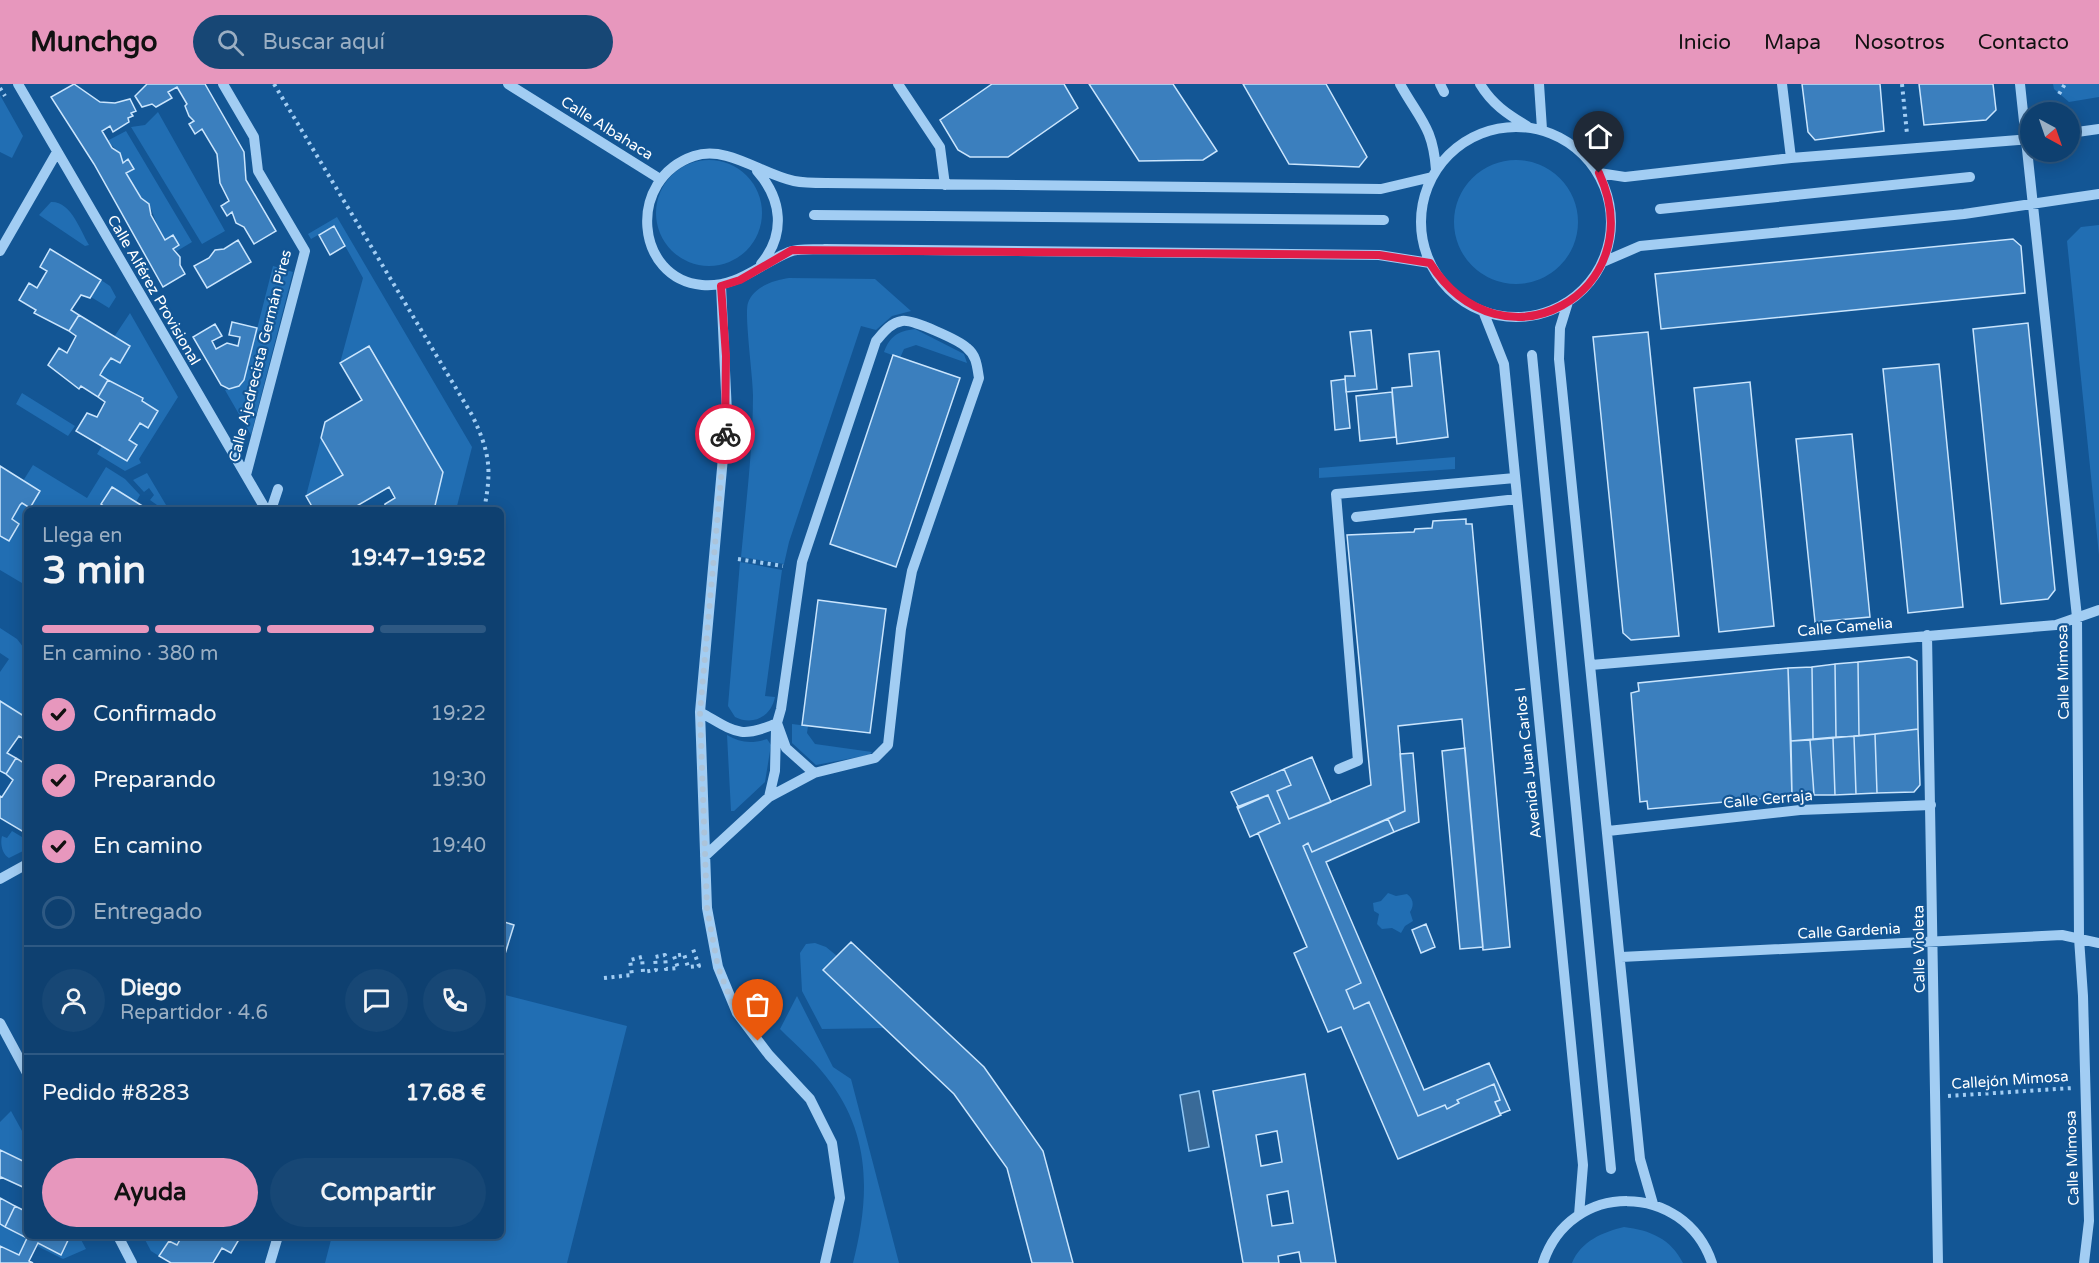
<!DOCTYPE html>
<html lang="es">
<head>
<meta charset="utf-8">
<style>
	:root { --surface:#0e4070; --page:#174775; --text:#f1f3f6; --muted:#9bafc3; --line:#2e5983; --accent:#e797bd }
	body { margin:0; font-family:"Varela Round",sans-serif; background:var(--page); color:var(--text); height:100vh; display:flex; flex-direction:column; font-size:22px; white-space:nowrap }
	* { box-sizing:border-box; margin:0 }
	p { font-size:20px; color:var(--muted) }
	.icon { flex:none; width:33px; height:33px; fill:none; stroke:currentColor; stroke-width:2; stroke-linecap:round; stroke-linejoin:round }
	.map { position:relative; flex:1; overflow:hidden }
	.details { position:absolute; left:24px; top:423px; width:480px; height:732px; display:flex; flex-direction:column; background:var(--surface); border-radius:9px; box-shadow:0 3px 15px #0003,0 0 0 2px var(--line) }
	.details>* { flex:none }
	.needle { width:39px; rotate:140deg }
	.fabs { position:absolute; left:2020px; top:18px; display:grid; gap:12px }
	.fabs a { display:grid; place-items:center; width:60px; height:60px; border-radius:50%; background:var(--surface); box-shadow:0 3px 15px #0003,0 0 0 2px var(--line); font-size:30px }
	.pin { position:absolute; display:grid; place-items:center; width:51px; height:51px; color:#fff; margin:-62px -26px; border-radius:50% 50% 50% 0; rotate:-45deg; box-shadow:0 0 6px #0007 }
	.pin .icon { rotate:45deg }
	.courier { position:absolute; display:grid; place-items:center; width:60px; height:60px; margin:-30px; border:4px solid #e11d48; border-radius:50%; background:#fff; color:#222; box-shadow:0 2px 8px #0007 }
	.summary em { font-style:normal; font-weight:700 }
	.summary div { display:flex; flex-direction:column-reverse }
	.summary { display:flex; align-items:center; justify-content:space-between; height:102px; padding:0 18px }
	h1 { font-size:39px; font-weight:700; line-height:45px }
	.bar { display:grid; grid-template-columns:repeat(4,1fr); gap:9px 6px; align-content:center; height:72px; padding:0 18px }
	.bar i { height:8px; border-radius:4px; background:var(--line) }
	.bar .current { background:var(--accent) }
	.bar p { grid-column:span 4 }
	.line { display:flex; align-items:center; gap:15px; padding:0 18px; border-top:2px solid var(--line) }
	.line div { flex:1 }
	.round { display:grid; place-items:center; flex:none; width:63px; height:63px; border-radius:32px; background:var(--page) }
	ol { padding:0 18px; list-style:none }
	li { display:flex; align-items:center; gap:18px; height:66px }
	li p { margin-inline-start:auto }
	li .icon { padding:6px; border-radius:50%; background:var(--accent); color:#111; stroke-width:4 }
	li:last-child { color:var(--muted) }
	li i { width:33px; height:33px; border:3px solid var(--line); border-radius:50% }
	.button { display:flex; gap:12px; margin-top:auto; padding:12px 18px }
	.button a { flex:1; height:69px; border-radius:36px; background:var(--accent); color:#111; font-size:24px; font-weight:700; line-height:69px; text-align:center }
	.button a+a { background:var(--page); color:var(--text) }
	header { display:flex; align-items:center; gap:36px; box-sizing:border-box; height:84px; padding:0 30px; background:var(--accent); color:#111 }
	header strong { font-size:28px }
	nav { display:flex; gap:33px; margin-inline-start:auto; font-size:21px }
	.search { width:420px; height:54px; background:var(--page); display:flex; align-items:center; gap:15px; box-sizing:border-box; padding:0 21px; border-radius:33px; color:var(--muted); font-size:22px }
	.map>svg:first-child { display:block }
</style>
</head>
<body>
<header>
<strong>Munchgo</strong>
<div class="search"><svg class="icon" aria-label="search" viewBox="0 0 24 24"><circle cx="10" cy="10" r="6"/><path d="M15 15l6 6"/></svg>Buscar aquí</div>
<nav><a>Inicio</a><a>Mapa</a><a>Nosotros</a><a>Contacto</a></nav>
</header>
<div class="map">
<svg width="2099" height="1179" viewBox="0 0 2099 1179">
	<rect width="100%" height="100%" fill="#135695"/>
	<path fill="#216eb3" d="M 2053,0 L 2099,0 L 2099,13 L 2069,18 L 2054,5 Z
		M 0,11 L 23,52 L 12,74 L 0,68 Z
		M 158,28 L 225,147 L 202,160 L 131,43 L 145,41 Z
		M 126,47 L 192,158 L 177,167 C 158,152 157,138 149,120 L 141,114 L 126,89 L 134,85 L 128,75 L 123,79 L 120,69 L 107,57 Z
		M1454 138a62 62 0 1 1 124 0a62 62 0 1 1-124 0Z
		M656 129a53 53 0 1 1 106 0a53 53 0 1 1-106 0Z
		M 51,118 C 71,117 80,146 89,161 L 85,162 L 39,131 Z
		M 337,133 L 472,363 L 456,426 L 434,426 L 443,388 L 370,262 L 340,279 L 363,194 L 334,142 L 311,155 L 308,150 Z
		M 2099,141 L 2099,471 L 2067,157 L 2081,143 Z
		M 273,182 L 293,188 L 251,351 L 225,306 L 237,303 L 244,296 Z
		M 789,194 L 875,195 L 911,227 L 892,232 L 876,246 L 861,242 L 789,458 L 784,480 L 741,473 C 746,419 753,365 753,311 C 753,293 744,230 748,219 C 753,203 774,196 789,194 Z
		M 101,196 L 110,202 L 116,213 L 109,224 L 91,213 Z
		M 130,229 L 178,313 L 139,375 L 141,379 L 125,387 L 97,370 L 102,362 L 127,377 L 137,361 L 129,356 L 140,339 L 148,344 L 158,327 L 142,317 L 143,313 L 100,291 L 111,274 L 120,279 L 130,262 L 114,253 Z
		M 915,245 L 964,270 L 967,279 L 916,261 L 904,265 L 900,274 L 884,268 C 890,252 898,247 915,245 Z
		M 22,309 L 75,342 L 68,352 L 16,320 Z
		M 321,354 L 343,391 L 306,412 Z
		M 1455,373 L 1455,385 L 1319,394 L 1319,384 Z
		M 33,381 L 87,414 L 106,383 L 125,395 L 140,411 L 136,418 L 112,404 L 98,426 L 27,426 L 27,502 L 0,486 L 0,452 L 9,457 L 19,441 L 12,435 L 20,421 L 22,419 L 30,424 L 40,407 L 23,397 Z
		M 147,389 L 169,426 L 164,426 L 150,416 L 154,411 L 149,404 L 144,408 L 133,396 Z
		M 740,478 L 782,486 L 765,612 L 775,613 C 771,633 753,642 735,633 L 728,622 Z
		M 0,544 L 17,555 L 27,568 L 27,634 L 0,617 L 0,588 L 9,575 L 0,569 Z
		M 792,640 L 808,642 L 807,649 L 815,660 L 872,668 L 869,671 L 816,681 L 792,659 Z
		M 727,651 C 740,659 752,660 767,655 L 771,661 L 765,698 L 734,727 L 731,727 Z
		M 12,747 L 27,756 L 27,765 L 9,774 C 2,770 0,759 2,752 L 7,754 Z
		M 1388,809 L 1396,812 L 1407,810 C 1414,815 1414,822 1410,828 L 1413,837 L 1405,842 L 1401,849 L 1392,844 L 1382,845 L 1377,840 L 1379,830 L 1374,827 L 1373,819 L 1381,817 Z
		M 815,859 L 826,863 L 837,872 L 824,886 L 885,944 L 822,945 L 802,907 L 800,869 L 806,860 Z
		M 501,910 L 627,942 L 567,1179 L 325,1179 L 332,1152 L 501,1152 Z
		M 797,912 L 833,983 L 851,995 L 899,1179 L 853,1179 C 869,1116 872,1055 831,999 C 817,979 797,962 780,945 Z
		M 11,1027 L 27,1056 L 27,1079 L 0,1066 L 0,1038 Z
		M 0,1140 L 27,1154 L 19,1171 L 0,1162 Z
		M 1624,1143 C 1650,1146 1671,1155 1683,1179 L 1572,1179 C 1581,1157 1603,1148 1624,1143 Z
		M 70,1152 L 79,1152 L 86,1165 L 63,1175 L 37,1162 L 38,1159 L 61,1170 Z
		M 143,1152 L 182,1152 L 177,1161 L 169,1157 L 159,1172 L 151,1167 Z"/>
	<path fill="#396a98" stroke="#94c9f6" stroke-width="1.5" d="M 1199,1007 L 1209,1063 L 1189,1067 L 1180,1011 Z"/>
	<path fill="#3b7fbe" stroke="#cae5fd" stroke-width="1.5" fill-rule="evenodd" d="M 74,0 L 100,18 L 115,19 L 130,15 L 136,27 L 131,29 L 133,32 L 128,34 L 129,38 L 113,48 L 110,42 L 102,47 L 112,64 L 120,69 L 123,79 L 128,75 L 134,85 L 126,89 L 141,114 L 149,120 L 151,131 L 165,156 L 173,151 L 179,161 L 173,165 L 180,173 L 180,181 L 185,190 L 163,203 L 94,80 L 51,13 Z
		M 147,0 L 205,0 L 244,68 L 246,96 L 276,147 L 254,160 L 244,143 L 236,139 L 232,128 L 227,132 L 221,122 L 229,117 L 220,99 L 217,70 L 202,45 L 195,50 L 189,40 L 194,37 L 189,32 L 185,22 L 187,20 L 177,3 L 168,8 L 172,14 L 156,23 L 152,20 L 142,23 L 135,12 Z
		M 992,0 L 1064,0 L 1078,24 L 1008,73 L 970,73 L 958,66 L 940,36 Z
		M 1089,0 L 1173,0 L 1217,67 L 1203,76 L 1139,77 Z
		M 1243,0 L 1326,0 L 1367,73 L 1359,83 L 1289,80 Z
		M 1802,0 L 1880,0 L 1884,47 L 1815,56 L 1808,48 Z
		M 1919,0 L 1993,0 L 1996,26 L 1986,36 L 1924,41 Z
		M 334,142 L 345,162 L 330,171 L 319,151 Z
		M 2013,155 L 2021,162 L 2025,209 L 1661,245 L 1655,190 Z
		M 238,156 L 251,178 L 207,204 L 194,182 L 209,174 L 215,166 L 224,165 Z
		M 50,165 L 101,196 L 90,214 L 81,211 L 71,226 L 79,231 L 69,247 L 34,229 L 36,226 L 19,216 L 29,199 L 37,204 L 47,187 L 40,183 Z
		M 79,231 L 130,262 L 120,279 L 111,274 L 104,284 L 100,291 L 108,296 L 98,313 L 81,302 L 79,305 L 48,281 L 59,264 L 67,269 L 76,252 L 69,247 Z
		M 232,238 L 257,244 L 244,296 L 239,302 L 229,305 L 221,301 L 193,253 L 215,240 L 222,252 L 212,257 L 216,265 L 227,259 L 238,262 L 240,253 L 229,251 Z
		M 2028,239 L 2055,506 L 2048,515 L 2001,520 L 1973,245 Z
		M 1371,246 L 1377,305 L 1346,308 L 1345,292 L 1355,292 L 1350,248 Z
		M 1648,248 L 1679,552 L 1631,556 L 1623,549 L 1593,253 Z
		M 369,262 L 443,388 L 434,426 L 384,426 L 385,420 L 395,414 L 389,403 L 350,426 L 314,426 L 306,412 L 343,391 L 321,354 L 325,338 L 362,316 L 340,279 Z
		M 1439,267 L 1448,353 L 1397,360 L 1392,304 L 1412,302 L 1409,270 Z
		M 893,271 L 960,294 L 896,483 L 830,460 Z
		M 1939,280 L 1963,523 L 1908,529 L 1883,285 Z
		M 1345,295 L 1350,344 L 1335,346 L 1331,297 Z
		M 108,296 L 143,314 L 142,317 L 158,327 L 148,344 L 140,339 L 129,356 L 137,361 L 127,377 L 76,347 L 87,329 L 97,333 L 105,318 L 98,313 Z
		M 1750,298 L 1774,542 L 1719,548 L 1694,304 Z
		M 1392,308 L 1396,353 L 1360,357 L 1356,312 Z
		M 1852,350 L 1870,533 L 1815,538 L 1796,355 Z
		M 0,382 L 40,407 L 30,424 L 22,419 L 20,421 L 12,435 L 19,440 L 9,457 L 0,452 Z
		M 112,403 L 136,418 L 149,426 L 109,426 L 101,420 Z
		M 1466,435 L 1466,440 L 1472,440 L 1510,863 L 1483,866 L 1462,635 L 1398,642 L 1405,727 L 1312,768 L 1308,759 L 1303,762 L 1361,899 L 1346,906 L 1354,925 L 1369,918 L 1418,1032 L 1445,1021 L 1447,1025 L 1459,1019 L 1457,1016 L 1494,1000 L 1500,1016 L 1495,1018 L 1501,1031 L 1398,1075 L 1341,943 L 1328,948 L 1294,869 L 1307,863 L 1258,749 L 1280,739 L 1268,711 L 1239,724 L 1231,708 L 1284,685 L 1291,701 L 1277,707 L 1289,735 L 1371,701 L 1347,451 L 1414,448 L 1415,445 L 1432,444 L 1433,437 Z
		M 818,516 L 886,525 L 870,649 L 802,641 Z
		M 1909,573 L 1917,577 L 1918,645 L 1859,652 L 1858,578 Z
		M 1858,578 L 1859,652 L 1836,653 L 1835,580 Z
		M 1835,580 L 1836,653 L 1813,655 L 1812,583 Z
		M 1812,583 L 1813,655 L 1791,657 L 1788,584 Z
		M 1788,584 L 1792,712 L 1648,725 L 1647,717 L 1640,718 L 1631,609 L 1639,607 L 1638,599 Z
		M 0,617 L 27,634 L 27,657 L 19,652 L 7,669 L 16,674 L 6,690 L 0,687 Z
		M 1918,645 L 1920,701 L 1914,708 L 1877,709 L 1875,650 Z
		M 1875,650 L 1877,709 L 1856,710 L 1854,652 Z
		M 1854,652 L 1856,710 L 1835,711 L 1833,654 Z
		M 1833,654 L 1835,711 L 1814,711 L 1810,656 Z
		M 1810,656 L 1814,711 L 1792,712 L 1791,657 Z
		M 1465,664 L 1483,863 L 1460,865 L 1442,667 Z
		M 1413,669 L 1419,738 L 1394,748 L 1388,735 L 1405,727 L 1400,670 Z
		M 1312,673 L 1331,718 L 1289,735 L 1277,707 L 1291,701 L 1284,685 Z
		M 16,674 L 27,681 L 27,750 L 0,734 L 0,712 L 2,713 L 13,696 L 6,690 Z
		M 1268,711 L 1280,739 L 1250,753 L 1237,723 Z
		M 1388,735 L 1394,748 L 1326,778 L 1424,1006 L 1489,979 L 1510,1026 L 1500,1030 L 1495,1018 L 1500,1016 L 1494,1000 L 1457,1016 L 1459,1019 L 1447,1025 L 1445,1021 L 1418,1032 L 1369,918 L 1354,925 L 1346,906 L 1361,899 L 1303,762 L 1308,759 L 1312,768 Z
		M 501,837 L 514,841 L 505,870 L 501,869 Z
		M 1426,840 L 1435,863 L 1421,869 L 1412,846 Z
		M 851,858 L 984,983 L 1043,1067 L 1073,1179 L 1032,1179 L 1007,1084 L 954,1010 L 823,886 Z
		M 1305,990 L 1336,1179 L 1301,1179 L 1299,1168 L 1278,1172 L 1279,1179 L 1243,1179 L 1213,1007 ZM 1277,1047 L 1282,1078 L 1261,1082 L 1256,1051 ZM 1288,1107 L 1293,1139 L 1272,1142 L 1267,1111 Z
		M 0,1066 L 27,1079 L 25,1104 L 1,1093 L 0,1095 Z
		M 0,1114 L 15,1122 L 5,1143 L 0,1140 Z
		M 15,1122 L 27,1128 L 27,1152 L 70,1152 L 61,1171 L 38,1159 L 29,1177 L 33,1179 L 0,1179 L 0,1162 L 19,1171 L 27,1154 L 5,1143 Z
		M 182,1152 L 241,1152 L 231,1169 L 222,1164 L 213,1179 L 171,1179 L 159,1172 L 169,1157 L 177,1161 Z"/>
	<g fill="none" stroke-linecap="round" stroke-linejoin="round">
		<path stroke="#a2cdf3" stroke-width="4" stroke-dasharray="3 4.5" stroke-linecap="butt" d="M 274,0 L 472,331 C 490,369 492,385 484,426
			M 1902,0 L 1907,50
			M 0,4 L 5,12
			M 2059,10 L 2065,0
			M 738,475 L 783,482
			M 604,894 L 632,891 L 630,876 L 642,873 L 643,888 L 656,886 L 655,873 L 665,871 L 666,885 L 678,884 L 674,872 L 684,870 L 688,883 L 699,882 L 693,865
			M 1948,1012 L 2073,1004"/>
		<path stroke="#a2cdf3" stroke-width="10" d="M 18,0 L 266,426
			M 223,0 L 254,53 L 258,87 L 305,167 L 246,391
			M 508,0 L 660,95
			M 898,0 L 940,63 L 945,101
			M 1400,0 C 1420,36 1433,43 1436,86
			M 1440,0 L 1444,8
			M 1480,0 C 1492,20 1507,30 1527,42
			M 1539,0 L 1542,45
			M 1782,0 L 1791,74
			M 2020,0 L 2077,533 L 2079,854 L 2083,912 L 2089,1137 L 2084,1179
			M1421 138a95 95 0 1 1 190 0a95 95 0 1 1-190 0Z
			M 2070,49 L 2099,45
			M 757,87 C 782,115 786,150 761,180
			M 1599,89 L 1625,93 L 1791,74 L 2031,55
			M 1660,125 L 1970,93
			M 814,131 L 1384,136
			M 0,167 L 57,68
			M 1603,178 L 1640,162 L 1964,130 L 2099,110
			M 1430,179 L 1379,171 L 825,165 C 814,166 799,164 789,168 C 758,181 737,204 702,201 C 635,195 626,95 694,72 C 727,61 761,90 794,97 C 804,99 815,99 826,99 L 1381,105 L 1432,93
			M 721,202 L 727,329 L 700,628 L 707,824 L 718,883 L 737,929 L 769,971 L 810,1015 L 832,1059 L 840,1114 L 825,1179
			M 1568,218 L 1560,244 L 1559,275 L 1640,1075 L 1653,1120
			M 1483,227 L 1504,280 L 1583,1081 L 1579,1131
			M 1532,271 L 1611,1085
			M 271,426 L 278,405
			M 1356,433 L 1517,415
			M 1927,551 L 1938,1179
			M 1591,581 L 2056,541 L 2099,526
			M 700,628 C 734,647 739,656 777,639 L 781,625 L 802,478 L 876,257 C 883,249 890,239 902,237 C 912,235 959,256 967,264 C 977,272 977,283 979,294 L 912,487 L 901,545 L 888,661 L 875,674 L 814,689 L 786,664 L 777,639
			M 1339,685 L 1358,677 L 1336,410 L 1515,394
			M 769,713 L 775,687 L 776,645
			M 1608,747 L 1800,726 L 1931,721
			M 705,772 L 769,713 L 814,689
			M 0,795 L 27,780
			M 1621,873 L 2062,851 L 2099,859
			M 0,939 L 27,989
			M 118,1152 L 132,1179
			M 270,1179 L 278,1152
			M 1543,1179 C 1570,1096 1684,1097 1712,1179"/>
	</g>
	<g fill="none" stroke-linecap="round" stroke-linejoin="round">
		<path stroke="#acc4da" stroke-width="6" stroke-dasharray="0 10.8" d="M 725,350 L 700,628 L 707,824 L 718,883 L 736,929 L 758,957"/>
		<path stroke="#e11d48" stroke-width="8" d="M 725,350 L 726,272 L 721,202 L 740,196 L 792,166 L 1379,171 L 1430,179 C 1502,293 1654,208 1599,89"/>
	</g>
	<g text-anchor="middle" stroke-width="4.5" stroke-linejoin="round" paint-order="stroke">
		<g font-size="15" fill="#fff" stroke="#135695">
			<text transform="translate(607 44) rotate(32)" y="5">Calle Albahaca</text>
			<text transform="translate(154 206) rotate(60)" y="5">Calle Alférez Provisional</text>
			<text transform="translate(260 272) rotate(-76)" y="5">Calle Ajedrecista Germán Pires</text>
			<text transform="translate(1845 543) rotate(-5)" y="5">Calle Camelia</text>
			<text transform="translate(2063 588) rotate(-91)" y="5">Calle Mimosa</text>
			<text transform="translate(1528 679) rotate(-96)" y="5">Avenida Juan Carlos I</text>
			<text transform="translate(1768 715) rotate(-5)" y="5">Calle Cerraja</text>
			<text transform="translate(1849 847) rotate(-3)" y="5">Calle Gardenia</text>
			<text transform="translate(1919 865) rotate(-91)" y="5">Calle Violeta</text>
			<text transform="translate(2010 996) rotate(-4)" y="5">Callejón Mimosa</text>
			<text transform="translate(2072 1074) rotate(-92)" y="5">Calle Mimosa</text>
		</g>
	</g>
</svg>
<div class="fabs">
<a><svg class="needle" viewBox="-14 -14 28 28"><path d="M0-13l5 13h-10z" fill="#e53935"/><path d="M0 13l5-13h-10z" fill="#9bafc3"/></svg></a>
</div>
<div class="pin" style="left:758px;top:957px;background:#ea580c"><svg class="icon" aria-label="bag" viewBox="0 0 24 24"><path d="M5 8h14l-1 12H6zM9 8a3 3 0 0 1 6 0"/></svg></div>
<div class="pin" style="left:1599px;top:89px;background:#1f2937"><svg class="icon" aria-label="home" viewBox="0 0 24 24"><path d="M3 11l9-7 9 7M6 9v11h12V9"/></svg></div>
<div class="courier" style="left:725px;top:350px"><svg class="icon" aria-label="bike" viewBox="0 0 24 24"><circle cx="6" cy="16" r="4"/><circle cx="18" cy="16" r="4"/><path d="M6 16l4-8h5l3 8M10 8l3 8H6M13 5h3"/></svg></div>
<section class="details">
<div class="summary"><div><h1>3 min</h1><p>Llega en</p></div><em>19:47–19:52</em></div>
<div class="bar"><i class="current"></i><i class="current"></i><i class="current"></i><i></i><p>En camino · 380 m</p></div>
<ol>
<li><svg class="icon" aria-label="check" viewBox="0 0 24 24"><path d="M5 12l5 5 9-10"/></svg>Confirmado<p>19:22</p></li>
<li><svg class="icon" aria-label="check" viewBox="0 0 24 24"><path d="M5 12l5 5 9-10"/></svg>Preparando<p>19:30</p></li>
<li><svg class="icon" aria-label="check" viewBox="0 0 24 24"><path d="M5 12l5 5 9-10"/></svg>En camino<p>19:40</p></li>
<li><i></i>Entregado</li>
</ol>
<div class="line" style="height:108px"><a class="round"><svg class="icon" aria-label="person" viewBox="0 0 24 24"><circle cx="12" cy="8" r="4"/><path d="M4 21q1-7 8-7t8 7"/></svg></a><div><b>Diego</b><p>Repartidor · 4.6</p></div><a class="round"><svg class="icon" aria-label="chat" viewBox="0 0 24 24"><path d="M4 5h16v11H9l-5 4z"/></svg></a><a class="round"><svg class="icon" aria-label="phone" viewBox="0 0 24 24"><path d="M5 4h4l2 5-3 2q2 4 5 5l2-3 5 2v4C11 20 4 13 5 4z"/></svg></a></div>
<div class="line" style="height:78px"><div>Pedido #8283</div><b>17.68 €</b></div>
<div class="button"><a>Ayuda</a><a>Compartir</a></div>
</section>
</div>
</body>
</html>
